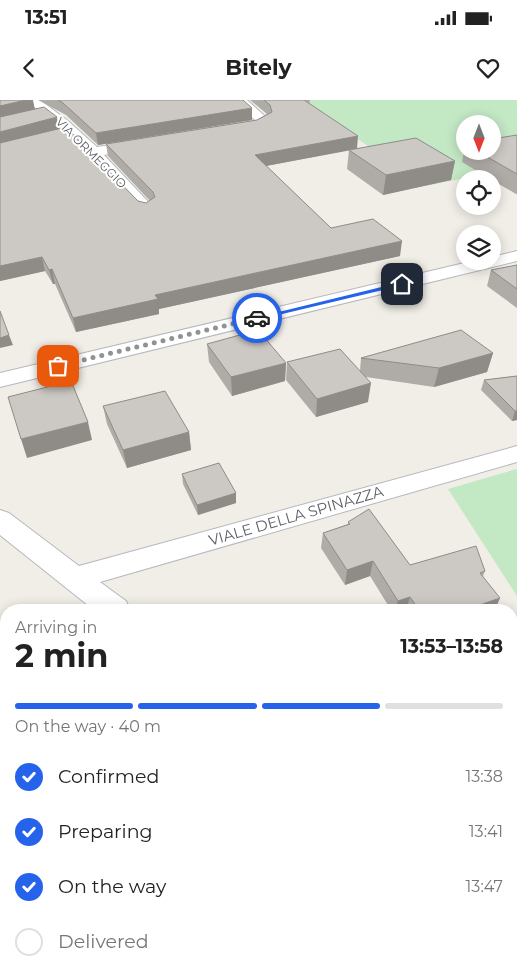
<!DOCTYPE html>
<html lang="en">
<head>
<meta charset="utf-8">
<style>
	:root { --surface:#fff; --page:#f2f2f2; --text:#222; --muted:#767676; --line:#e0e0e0; --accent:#2563eb }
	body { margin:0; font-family:Montserrat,sans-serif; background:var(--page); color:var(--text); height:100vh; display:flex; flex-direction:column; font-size:19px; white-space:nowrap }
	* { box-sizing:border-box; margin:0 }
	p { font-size:16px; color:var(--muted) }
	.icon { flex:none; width:28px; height:28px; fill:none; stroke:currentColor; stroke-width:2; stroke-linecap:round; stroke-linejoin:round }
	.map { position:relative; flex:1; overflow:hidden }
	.drawer { position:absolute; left:0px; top:504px; width:518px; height:376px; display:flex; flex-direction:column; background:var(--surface); border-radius:20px 20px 0 0; box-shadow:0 2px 12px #0003 }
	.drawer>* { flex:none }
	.needle { width:32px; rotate:180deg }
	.controls { position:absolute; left:456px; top:15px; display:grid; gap:10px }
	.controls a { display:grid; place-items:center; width:45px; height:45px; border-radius:50%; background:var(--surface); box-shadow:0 2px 12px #0003; font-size:25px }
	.pin { position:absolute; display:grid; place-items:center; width:42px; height:42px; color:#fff; margin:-21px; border-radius:10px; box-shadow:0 2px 8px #0006 }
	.courier { position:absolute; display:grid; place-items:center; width:50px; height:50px; margin:-25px; border:4px solid #2563eb; border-radius:50%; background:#fff; color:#222; box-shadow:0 1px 6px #0007 }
	.head em { font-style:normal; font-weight:700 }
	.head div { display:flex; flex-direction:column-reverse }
	.head { display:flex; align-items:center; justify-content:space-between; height:85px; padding:0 15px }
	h1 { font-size:32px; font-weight:700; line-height:38px }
	.bar { display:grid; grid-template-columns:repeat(4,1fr); gap:8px 5px; align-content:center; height:60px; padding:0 15px }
	.bar i { height:6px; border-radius:4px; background:var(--line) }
	.bar .current { background:var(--accent) }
	.bar p { grid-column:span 4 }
	ol { padding:0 15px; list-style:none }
	li { display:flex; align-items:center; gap:15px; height:55px }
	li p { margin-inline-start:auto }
	li .icon { padding:5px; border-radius:50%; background:var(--accent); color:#fff; stroke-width:4 }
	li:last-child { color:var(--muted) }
	li i { width:28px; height:28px; border:2px solid var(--line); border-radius:50% }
	.status { display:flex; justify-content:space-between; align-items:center; height:35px; padding:0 25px; background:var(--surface); direction:ltr }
	.status svg { height:14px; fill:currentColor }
	header { display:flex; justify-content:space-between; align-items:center; height:65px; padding:0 15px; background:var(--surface); font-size:22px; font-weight:700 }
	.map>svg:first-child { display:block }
</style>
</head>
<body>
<div class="status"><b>13:51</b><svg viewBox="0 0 49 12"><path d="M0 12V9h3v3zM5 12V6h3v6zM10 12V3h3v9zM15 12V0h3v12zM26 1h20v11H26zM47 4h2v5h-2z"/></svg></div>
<header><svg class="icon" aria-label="back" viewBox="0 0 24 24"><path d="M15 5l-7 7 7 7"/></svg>Bitely<svg class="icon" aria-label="heart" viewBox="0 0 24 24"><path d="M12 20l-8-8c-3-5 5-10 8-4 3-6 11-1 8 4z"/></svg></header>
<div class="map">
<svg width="517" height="879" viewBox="0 0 517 879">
	<rect width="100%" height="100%" fill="#f0eee6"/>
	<path fill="#c3e8c4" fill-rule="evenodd" d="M 302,0 L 517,0 L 517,68 L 425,86 ZM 465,24 L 492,24 L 492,51 L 465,51 Z
		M 517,369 L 517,496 L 448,389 Z"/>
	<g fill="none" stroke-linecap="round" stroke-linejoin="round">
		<defs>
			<path id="minor" d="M 26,0 L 40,0 L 68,21 L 97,47 L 144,40 L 149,41 L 151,44 L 149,47 L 104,55 L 153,107 L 155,110 L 153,113 L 141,113 L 73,40 Z
				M 233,0 L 247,0 L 269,20 L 262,29 L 229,32 L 227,29 L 229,26 L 253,23 L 255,20 Z
				M 517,151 L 517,161 L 0,287 L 0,273 L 473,161 L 492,161 L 492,157 Z
				M 517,346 L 517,362 L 100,482 L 126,501 L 130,510 L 94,510 L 0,435 L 0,410 L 9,413 L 79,466 Z
				M 517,541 L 517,569 L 511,571 L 511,543 Z
				M 511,838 L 517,840 L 517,879 L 502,879 L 496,874 L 511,874 Z"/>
		</defs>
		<use href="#minor" stroke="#b6b8bd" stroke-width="2"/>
		<use href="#minor" fill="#fff" fill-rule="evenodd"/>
	</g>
	<path fill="#afaca8" d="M 0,0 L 35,9 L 59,29 L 138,101 L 146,103 L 150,101 L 108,56 L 106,44 L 257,20 L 267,14 L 250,0 L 310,0 L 309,4 L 357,48 L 455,61 L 451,80 L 383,95 L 347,69 L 349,50 L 266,66 L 331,128 L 400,156 L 159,209 L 159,214 L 76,232 L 55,184 L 53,184 L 45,171 L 0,181 Z
		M 38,0 L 243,0 L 252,20 L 98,45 L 66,15 Z
		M 517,35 L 517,94 L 516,94 L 492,80 L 492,79 L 490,79 L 462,62 L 465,46 L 465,51 L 492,51 Z
		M 517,165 L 517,208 L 487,186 L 491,170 Z
		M 207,244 L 286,263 L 285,281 L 232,296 L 209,262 Z
		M 493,253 L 487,272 L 434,287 L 366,277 L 368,302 L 316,317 L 286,280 L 287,262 L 360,271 L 361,258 Z
		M 517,276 L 517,320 L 512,321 L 481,290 L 484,280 Z
		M 103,306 L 189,332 L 191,350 L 127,368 L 107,324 Z
		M 182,374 L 236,393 L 236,403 L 198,415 L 183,384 Z
		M 348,422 L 410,465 L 485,471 L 483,476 L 495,510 L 391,510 L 370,476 L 345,485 L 321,448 L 323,433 L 348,424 Z
		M 517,577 L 517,628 L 511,619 L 511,579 Z"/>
	<path fill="#8f8c88" d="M 26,0 L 33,0 L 35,10 L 0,19 L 0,6 Z
		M 252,8 L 252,20 L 98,45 L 96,33 Z
		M 57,17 L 59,29 L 0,45 L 0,32 Z
		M 358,36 L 357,49 L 255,68 L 255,55 Z
		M 455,61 L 451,80 L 383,95 L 386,75 Z
		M 402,141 L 400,156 L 159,209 L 159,214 L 76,232 L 73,218 L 155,195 Z
		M 42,157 L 45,171 L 0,181 L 0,166 Z
		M 52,169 L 55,184 L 53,184 L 49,170 Z
		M 9,235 L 13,245 L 0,248 L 0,238 Z
		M 493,253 L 487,272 L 434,287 L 439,268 Z
		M 286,263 L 285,281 L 232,296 L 231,277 Z
		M 371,283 L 368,302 L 316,317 L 317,299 Z
		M 515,311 L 517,311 L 517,320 L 512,321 Z
		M 88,322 L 92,340 L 27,358 L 21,339 Z
		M 189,332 L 191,350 L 127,368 L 123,350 Z
		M 236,393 L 236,403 L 198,415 L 197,405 Z
		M 373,461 L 370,476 L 345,485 L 347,470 Z
		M 410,497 L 406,510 L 395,510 L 398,501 Z
		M 500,498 L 495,510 L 465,510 Z"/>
	<path fill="#ccc8c3" stroke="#8f8c88" d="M 0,0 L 26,0 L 0,6 Z
		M 58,0 L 243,0 L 252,8 L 96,33 L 63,3 Z
		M 264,0 L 304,0 L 358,36 L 255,55 L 331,128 L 373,119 L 402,141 L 155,195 L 158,199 L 73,218 L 52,169 L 49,170 L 42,157 L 0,166 L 0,43 L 66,27 L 138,101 L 146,103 L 155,97 L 153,92 L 106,44 L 257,20 L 272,12 L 270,5 Z
		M 44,7 L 57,17 L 0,32 L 0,17 Z
		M 517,35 L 517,74 L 477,51 L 492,51 L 492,39 Z
		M 416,38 L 455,61 L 386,75 L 349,50 Z
		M 517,165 L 517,189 L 491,170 Z
		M 0,211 L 9,235 L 0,238 Z
		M 258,230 L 286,263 L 231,277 L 207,244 Z
		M 461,230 L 493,253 L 439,268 L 361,258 Z
		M 340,249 L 371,283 L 317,299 L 287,262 Z
		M 517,276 L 517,311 L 515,311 L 484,280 Z
		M 71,281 L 88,322 L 21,339 L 8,297 Z
		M 165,291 L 189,332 L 123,350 L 103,306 Z
		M 219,363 L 236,393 L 197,405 L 182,374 Z
		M 369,409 L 410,465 L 476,446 L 485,471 L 480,473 L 500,498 L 465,510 L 419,510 L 410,497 L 398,501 L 373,461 L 347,470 L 323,433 L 350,424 L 348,422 Z
		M 517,577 L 517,598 L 511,589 L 511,579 Z"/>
	<path fill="#2563eb" d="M 402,182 L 404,185 L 257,220 L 254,218 Z"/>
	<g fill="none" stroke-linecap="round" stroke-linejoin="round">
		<path stroke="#919293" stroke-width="5" stroke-dasharray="0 9" d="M 58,266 L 257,218"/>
	</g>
	<g text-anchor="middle" stroke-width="4" stroke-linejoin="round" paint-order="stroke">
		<g font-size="12" fill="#5e6167" stroke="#fff">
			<text transform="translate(91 53) rotate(45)" y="4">VIA ORMEGGIO</text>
		</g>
		<g font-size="15" fill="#5e6167" stroke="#fff">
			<text transform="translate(296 416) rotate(-16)" y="5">VIALE DELLA SPINAZZA</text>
		</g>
	</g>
</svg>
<div class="controls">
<a><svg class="needle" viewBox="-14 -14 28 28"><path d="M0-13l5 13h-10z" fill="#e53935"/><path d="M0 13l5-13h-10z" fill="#767676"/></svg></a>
<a><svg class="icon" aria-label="locate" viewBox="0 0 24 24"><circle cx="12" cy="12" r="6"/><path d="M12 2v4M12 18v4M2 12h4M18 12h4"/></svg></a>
<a><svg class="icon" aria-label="layers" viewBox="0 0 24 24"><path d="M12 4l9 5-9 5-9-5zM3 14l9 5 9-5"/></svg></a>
</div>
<div class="pin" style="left:58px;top:266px;background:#ea580c"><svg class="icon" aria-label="bag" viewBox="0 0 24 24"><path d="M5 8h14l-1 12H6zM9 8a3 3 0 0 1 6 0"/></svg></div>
<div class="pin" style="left:402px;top:184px;background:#1f2937"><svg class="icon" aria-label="home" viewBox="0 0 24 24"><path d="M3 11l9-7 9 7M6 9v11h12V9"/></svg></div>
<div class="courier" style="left:257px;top:218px"><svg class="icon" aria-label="car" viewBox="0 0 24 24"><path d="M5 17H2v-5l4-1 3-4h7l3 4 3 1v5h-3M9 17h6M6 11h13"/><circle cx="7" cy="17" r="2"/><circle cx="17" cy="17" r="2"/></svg></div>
<section class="drawer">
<div class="head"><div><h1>2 min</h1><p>Arriving in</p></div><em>13:53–13:58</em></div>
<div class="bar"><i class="current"></i><i class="current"></i><i class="current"></i><i></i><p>On the way · 40 m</p></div>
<ol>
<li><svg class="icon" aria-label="check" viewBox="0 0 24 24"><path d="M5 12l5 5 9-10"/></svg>Confirmed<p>13:38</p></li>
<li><svg class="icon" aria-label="check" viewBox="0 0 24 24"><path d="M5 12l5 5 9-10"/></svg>Preparing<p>13:41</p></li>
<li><svg class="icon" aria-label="check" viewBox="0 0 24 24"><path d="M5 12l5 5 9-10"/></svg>On the way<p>13:47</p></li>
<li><i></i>Delivered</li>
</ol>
</section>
</div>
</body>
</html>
